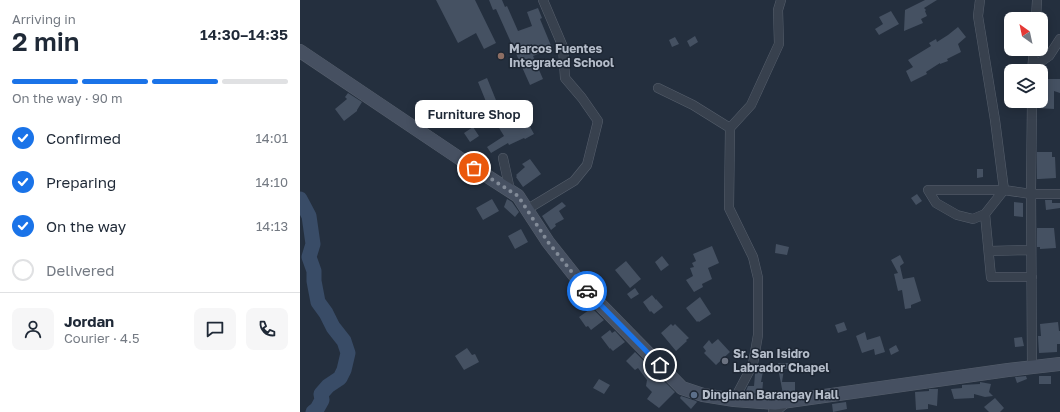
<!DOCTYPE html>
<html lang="en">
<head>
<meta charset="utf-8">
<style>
	:root { --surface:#fff; --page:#f6f6f7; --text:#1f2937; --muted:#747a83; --line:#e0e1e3; --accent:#1a73e8 }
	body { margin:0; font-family:"Golos Text",sans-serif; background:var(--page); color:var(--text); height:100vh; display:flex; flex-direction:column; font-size:15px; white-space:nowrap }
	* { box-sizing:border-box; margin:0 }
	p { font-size:13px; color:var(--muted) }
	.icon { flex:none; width:22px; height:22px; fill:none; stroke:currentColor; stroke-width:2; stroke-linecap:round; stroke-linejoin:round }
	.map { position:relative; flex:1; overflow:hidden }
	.details { display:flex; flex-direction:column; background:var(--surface); width:300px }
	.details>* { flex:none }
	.needle { width:26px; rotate:327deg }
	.buttons { position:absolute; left:704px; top:12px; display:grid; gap:8px }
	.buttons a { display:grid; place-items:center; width:44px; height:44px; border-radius:8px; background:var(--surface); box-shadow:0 2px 10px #0003; font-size:20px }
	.pin { position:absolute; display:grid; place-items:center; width:34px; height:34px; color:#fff; margin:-17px; border:2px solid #fff; border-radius:50%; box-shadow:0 1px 4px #0007 }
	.courier { position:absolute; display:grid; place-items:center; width:40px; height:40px; margin:-20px; border:3px solid #1a73e8; border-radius:50%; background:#fff; color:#222; box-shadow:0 1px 5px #0007 }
	.bubble { position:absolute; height:28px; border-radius:8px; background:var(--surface); box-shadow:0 2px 10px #0003; font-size:13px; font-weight:600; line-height:28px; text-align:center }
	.overview em { font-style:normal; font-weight:600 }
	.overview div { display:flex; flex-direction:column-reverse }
	.overview { display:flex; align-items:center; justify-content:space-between; height:68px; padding:0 12px }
	h1 { font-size:26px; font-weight:600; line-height:30px }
	.bar { display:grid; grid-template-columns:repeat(4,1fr); gap:6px 4px; align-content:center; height:48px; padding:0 12px }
	.bar i { height:5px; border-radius:3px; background:var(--line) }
	.bar .on { background:var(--accent) }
	.bar p { grid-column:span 4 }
	.line { display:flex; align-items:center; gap:10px; padding:0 12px; border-top:1px solid var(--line) }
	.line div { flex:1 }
	.round { display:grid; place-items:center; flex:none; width:42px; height:42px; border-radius:8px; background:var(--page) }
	ol { padding:0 12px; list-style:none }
	li { display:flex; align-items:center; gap:12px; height:44px }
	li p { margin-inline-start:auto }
	li .icon { padding:4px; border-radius:50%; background:var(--accent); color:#fff; stroke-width:4 }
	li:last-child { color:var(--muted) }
	li i { width:22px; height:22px; border:2px solid var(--line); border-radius:50% }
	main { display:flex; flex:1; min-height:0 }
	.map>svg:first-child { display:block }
</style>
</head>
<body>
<main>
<section class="details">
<div class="overview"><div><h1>2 min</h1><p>Arriving in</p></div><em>14:30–14:35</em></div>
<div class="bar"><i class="on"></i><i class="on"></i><i class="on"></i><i></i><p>On the way · 90 m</p></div>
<ol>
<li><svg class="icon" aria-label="check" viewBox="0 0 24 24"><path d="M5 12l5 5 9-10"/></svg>Confirmed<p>14:01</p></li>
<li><svg class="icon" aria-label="check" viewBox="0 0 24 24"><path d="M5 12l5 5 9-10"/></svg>Preparing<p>14:10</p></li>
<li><svg class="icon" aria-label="check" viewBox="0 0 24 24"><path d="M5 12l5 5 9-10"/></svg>On the way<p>14:13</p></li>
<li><i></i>Delivered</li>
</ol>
<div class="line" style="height:72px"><a class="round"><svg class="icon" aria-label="person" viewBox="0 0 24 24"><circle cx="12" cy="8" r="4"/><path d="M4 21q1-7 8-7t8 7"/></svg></a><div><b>Jordan</b><p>Courier · 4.5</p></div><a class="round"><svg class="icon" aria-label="chat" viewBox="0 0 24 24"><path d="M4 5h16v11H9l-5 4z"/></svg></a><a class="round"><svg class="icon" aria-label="phone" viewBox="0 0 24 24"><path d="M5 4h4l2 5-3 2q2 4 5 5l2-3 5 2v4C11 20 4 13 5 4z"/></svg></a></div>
</section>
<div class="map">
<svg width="760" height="412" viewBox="0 0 760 412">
	<rect width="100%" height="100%" fill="#242f3e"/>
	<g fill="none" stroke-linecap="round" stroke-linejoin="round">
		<path stroke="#394c67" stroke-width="15" d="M 0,199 L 9,216 L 13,244 L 9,257 L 14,271 L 14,281 L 18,302 L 26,313 L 33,327 L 44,341 L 48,353 L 44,370 L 40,378 L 28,386 L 21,394 L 22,400 L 17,409 L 13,412"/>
	</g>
	<path fill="#455162" d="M 136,0 L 175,0 L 196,43 L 184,49 L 176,33 L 158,43 Z
		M 189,0 L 202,0 L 205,7 L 207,6 L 218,31 L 232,26 L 227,12 L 238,8 L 242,18 L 240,19 L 252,48 L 233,56 L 243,79 L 230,85 L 196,9 L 193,10 Z
		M 625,0 L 637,0 L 624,8 L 626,10 L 625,11 L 627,16 L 621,19 L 623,23 L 604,31 L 605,10 Z
		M 591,11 L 599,24 L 579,35 L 575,29 L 583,24 L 579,17 Z
		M 658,27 L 666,37 L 658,44 L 661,52 L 647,59 L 648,61 L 640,64 L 640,63 L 626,72 L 627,74 L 611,82 L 606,71 L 613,67 L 608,60 L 631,46 L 629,43 L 636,39 L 637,42 L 648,35 Z
		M 395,36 L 398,42 L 390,47 L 387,41 Z
		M 375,37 L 379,44 L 372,47 L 369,40 Z
		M 187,78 L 198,105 L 189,109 L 178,82 Z
		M 741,79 L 760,79 L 760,93 L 754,91 L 754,109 L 738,108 L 739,101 L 741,101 Z
		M 48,93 L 62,102 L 57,110 L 57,111 L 44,121 L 35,109 L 47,99 L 45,97 Z
		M 221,116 L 227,124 L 228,123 L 234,134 L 225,139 L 224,138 L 209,145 L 208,143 L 191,153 L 187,147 L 204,136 L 196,123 L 206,117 L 210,124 Z
		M 173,127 L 179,136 L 170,142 L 164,133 Z
		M 737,152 L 752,152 L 752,157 L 755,157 L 756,178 L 739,179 L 737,179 Z
		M 230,159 L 241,174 L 223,187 L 216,177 L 217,176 L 216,175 L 225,167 L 222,164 Z
		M 677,169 L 683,169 L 683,177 L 677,178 Z
		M 617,194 L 622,201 L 616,205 L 611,198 Z
		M 192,199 L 199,211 L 183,220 L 176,208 Z
		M 207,199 L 212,202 L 219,212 L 215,217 L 204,207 Z
		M 745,200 L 752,200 L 752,203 L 760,203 L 760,208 L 746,210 Z
		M 262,202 L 266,206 L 259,211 L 264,219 L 255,224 L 256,226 L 251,230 L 242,216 Z
		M 714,202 L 723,203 L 723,217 L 714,216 Z
		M 737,228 L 754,228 L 756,248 L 740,249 L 740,247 L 737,247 Z
		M 221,229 L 228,242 L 215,249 L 208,236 Z
		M 476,244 L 489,247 L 487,255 L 475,253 Z
		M 412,246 L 419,263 L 408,268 L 412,279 L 402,284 L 403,287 L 394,292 L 386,280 L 393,276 L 390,268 L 394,267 L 392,263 L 396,261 L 393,254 Z
		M 600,255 L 604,263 L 600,266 L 603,279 L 614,277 L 621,301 L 611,305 L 611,308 L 605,309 L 602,290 L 598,291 L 594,274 L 598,273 L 591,260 Z
		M 362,256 L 369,265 L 361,271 L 355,262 Z
		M 326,261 L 341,279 L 330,288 L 315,270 Z
		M 335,288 L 339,294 L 331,299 L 327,294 Z
		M 352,295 L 356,300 L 356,299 L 363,307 L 354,314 L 351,311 L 350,312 L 343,302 Z
		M 400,297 L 411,314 L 399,322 L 398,321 L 397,322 L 386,308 Z
		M 292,308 L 304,320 L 291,330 L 288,326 L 286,327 L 279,317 Z
		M 544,322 L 547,330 L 538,333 L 535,325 Z
		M 758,322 L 759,331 L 760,331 L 760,344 L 757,344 L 757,352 L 739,353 L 738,336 L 741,336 L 740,324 Z
		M 371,324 L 373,326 L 375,324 L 389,338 L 386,340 L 387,341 L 376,351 L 361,333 Z
		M 310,330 L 312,333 L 315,331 L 325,342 L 313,351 L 310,348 L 310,349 L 301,337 Z
		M 565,332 L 567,340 L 580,336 L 585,352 L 575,355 L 574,349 L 562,353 L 556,336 Z
		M 722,337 L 724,346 L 715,347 L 714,338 Z
		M 418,339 L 430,352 L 416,365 L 404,353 L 406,351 L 403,347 L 409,340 L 412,344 Z
		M 596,345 L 599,351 L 591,355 L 589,349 Z
		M 167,348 L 172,355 L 175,354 L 179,362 L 164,370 L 155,356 Z
		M 335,352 L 356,373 L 354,374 L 366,383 L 375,392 L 359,408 L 347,399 L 352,392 L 346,386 L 347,380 L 338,368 L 335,370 L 326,361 Z
		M 478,363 L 489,363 L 489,369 L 484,369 L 482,382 L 495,382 L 495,392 L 483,394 L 478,368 Z
		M 459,365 L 464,366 L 461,382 L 463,382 L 462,394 L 445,393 L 448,386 L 454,386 L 455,374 Z
		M 726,376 L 727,379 L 717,383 L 715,377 Z
		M 739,376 L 751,376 L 751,384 L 739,384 Z
		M 299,379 L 310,385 L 304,394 L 293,388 Z
		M 680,382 L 691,384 L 689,392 L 693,396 L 685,397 L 674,394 L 674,398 L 654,399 L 651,389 L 662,388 L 662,385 L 680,384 Z
		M 629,389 L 638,389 L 637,406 L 628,404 L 628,409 L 616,410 L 615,392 L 629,391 Z
		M 381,396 L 396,401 L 397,402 L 391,409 L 380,398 Z
		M 695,398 L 704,408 L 700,412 L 689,412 L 684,407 Z
		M 546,402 L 547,409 L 533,412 L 532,404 Z"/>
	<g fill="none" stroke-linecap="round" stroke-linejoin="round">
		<defs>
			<path id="minor" d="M 680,0 L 678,16 L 695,120 L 704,190 L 731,194 L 760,194
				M 736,19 L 737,0
				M 733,67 L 749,56 L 760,39
				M 732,71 L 734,49
				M 358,88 L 393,105 L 430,128
				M 203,158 L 210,190
				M 628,190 L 704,190 L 685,214 L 673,219 L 657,215 L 636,203 Z
				M 226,210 L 274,181 L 287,165 L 298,121 L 282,98 L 265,78 L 263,47 L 243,0
				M 685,214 L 691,277 L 732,277
				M 689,251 L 731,250
				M 732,366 L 731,190 L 732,101
				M 434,400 L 453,364 L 458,335 L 458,278 L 453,257 L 429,208 L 430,128 L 451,105 L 479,44 L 478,10 L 481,0"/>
			<path id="tertiary" d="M 474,412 L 485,402"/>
			<path id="secondary" d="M 0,51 L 162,160 L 218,196 L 248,242 L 286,290 L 382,388 L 403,395 L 434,400 L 475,403 L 708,370 L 760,364"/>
		</defs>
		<use href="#minor" stroke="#565f6c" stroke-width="10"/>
		<use href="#tertiary" stroke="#565f6c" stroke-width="12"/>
		<use href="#secondary" stroke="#565f6c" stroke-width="14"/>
		<use href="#minor" stroke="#38414e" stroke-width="9"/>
		<use href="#tertiary" stroke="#38414e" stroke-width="11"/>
		<use href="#secondary" stroke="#465061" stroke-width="13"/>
	</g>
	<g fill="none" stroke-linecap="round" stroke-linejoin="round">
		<path stroke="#828b98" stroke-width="4" stroke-dasharray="0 7.2" d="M 174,168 L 218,196 L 248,242 L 287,291"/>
		<path stroke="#1a73e8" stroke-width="5" d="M 287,291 L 360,365"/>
	</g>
	<circle fill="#8d6e63" stroke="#1d2633" stroke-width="1.5" cx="201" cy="56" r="4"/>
	<circle fill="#6b7280" stroke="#1d2633" stroke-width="1.5" cx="425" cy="361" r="4"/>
	<circle fill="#5c6f8a" stroke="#1d2633" stroke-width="1.5" cx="394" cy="395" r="4"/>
	<g text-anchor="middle" stroke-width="3" stroke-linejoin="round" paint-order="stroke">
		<g font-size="12" font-weight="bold" fill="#b4bcc9" stroke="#1d2633" text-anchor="start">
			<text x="209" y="53">Marcos Fuentes<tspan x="209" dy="14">Integrated School</tspan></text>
			<text x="433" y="358">Sr. San Isidro<tspan x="433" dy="14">Labrador Chapel</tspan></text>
			<text x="402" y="399">Dinginan Barangay Hall</text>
		</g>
	</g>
</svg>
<div class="buttons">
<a><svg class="needle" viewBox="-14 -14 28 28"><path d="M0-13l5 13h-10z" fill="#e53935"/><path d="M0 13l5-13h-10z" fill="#747a83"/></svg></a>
<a><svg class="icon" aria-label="layers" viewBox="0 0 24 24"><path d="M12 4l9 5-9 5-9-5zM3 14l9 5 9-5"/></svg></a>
</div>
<div class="pin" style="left:174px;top:168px;background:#ea580c"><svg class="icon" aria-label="bag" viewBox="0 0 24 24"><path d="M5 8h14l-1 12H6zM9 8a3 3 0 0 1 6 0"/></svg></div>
<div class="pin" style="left:360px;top:365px;background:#1f2937"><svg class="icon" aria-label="home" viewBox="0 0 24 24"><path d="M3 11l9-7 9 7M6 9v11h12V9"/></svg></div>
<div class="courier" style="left:287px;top:291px"><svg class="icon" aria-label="car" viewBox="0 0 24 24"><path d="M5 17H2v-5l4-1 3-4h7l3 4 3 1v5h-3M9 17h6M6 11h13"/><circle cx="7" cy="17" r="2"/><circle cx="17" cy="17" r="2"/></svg></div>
<div class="bubble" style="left:115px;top:100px;width:118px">Furniture Shop</div>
</div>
</main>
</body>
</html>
